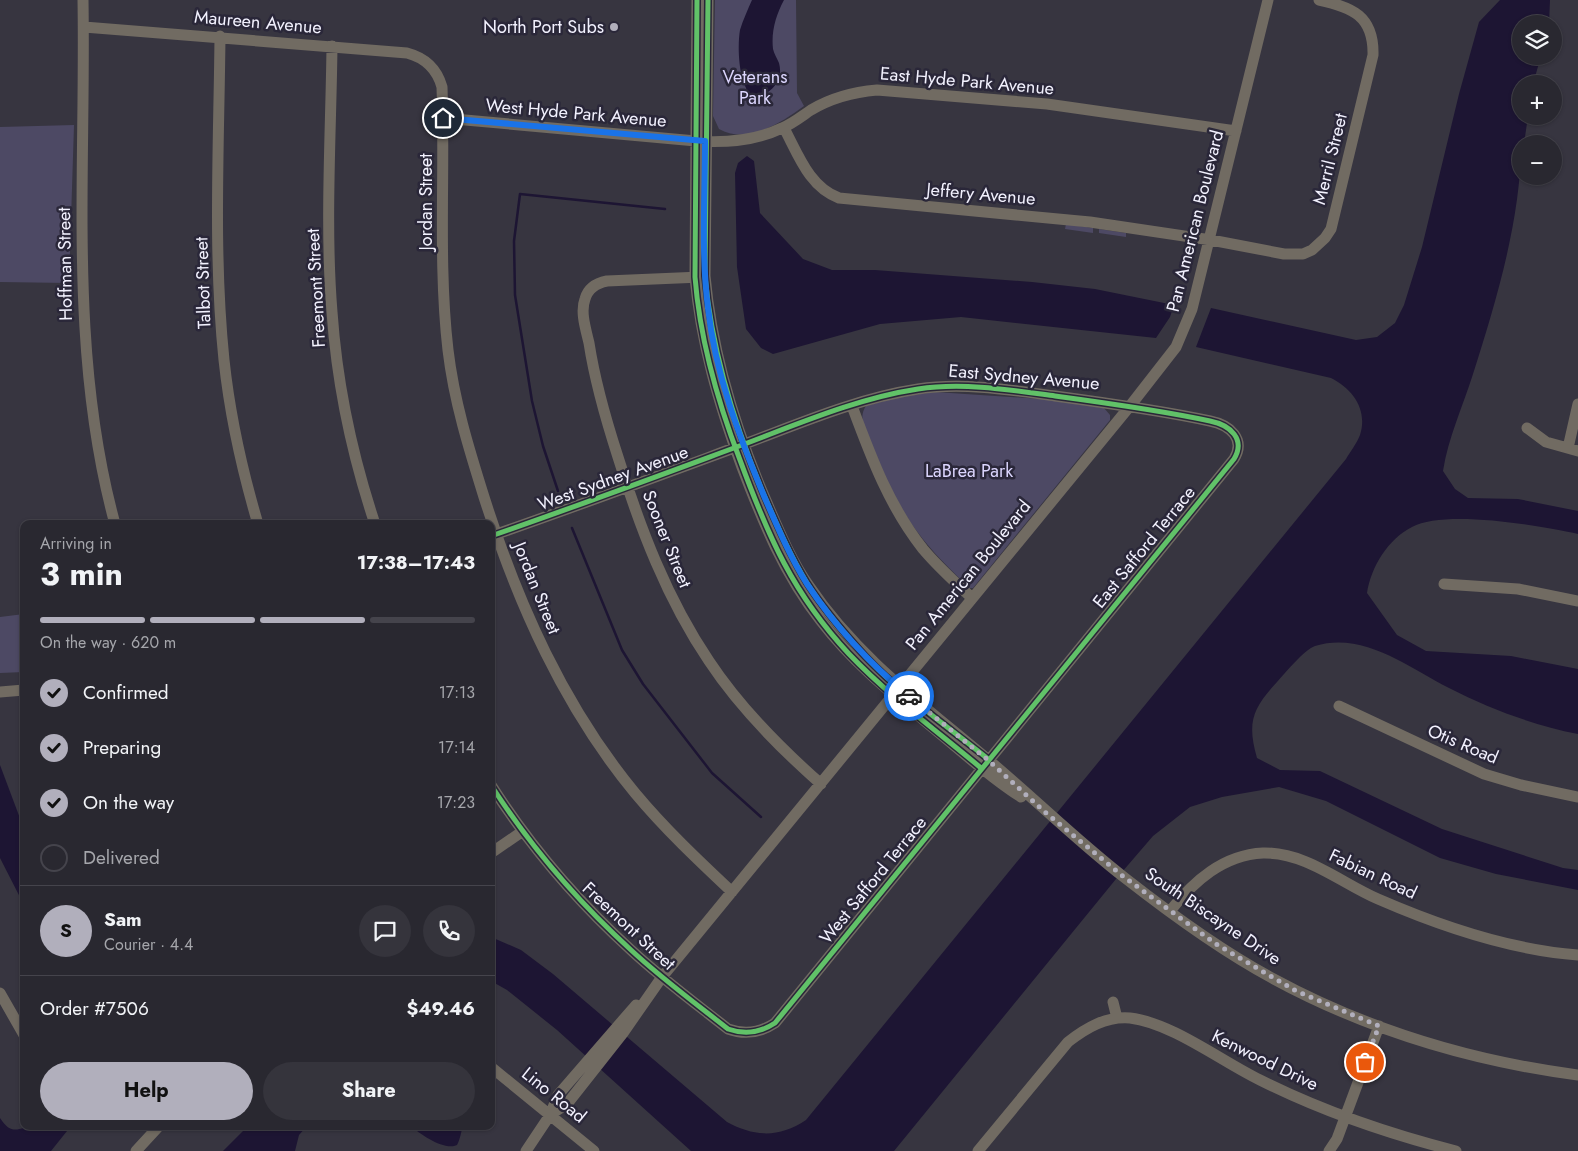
<!DOCTYPE html>
<html lang="en">
<head>
<meta charset="utf-8">
<style>
	:root { --surface:#292830; --page:#35343c; --text:#f1f3f6; --muted:#a5a6ab; --line:#45444c; --accent:#b1afbc }
	body { margin:0; font-family:Jost,sans-serif; background:var(--page); color:var(--text); height:100vh; display:flex; flex-direction:column; font-size:19px; white-space:nowrap }
	* { box-sizing:border-box; margin:0 }
	p { font-size:16px; color:var(--muted) }
	.icon { flex:none; width:28px; height:28px; fill:none; stroke:currentColor; stroke-width:2; stroke-linecap:round; stroke-linejoin:round }
	.map { position:relative; flex:1; overflow:hidden }
	.side { position:absolute; left:20px; top:520px; width:475px; height:610px; display:flex; flex-direction:column; background:var(--surface); border-radius:10px; box-shadow:0 1px 4px #0004,0 0 0 1px var(--line) }
	.side>* { flex:none }
	.buttons { position:absolute; left:1512px; top:15px; display:grid; gap:10px }
	.buttons a { display:grid; place-items:center; width:50px; height:50px; border-radius:50%; background:var(--surface); box-shadow:0 1px 4px #0004,0 0 0 1px var(--line); font-size:25px }
	.pin { position:absolute; display:grid; place-items:center; width:42px; height:42px; color:#fff; margin:-21px; border:2px solid #fff; border-radius:50%; box-shadow:0 1px 5px #0007 }
	.courier { position:absolute; display:grid; place-items:center; width:50px; height:50px; margin:-25px; border:4px solid #1a73e8; border-radius:50%; background:#fff; color:#222; box-shadow:0 1px 6px #0007 }
	.headline em { font-style:normal; font-weight:700 }
	.headline div { display:flex; flex-direction:column-reverse }
	.headline { display:flex; align-items:center; justify-content:space-between; height:85px; padding:0 20px }
	h1 { font-size:32px; font-weight:700; line-height:38px }
	.bar { display:grid; grid-template-columns:repeat(4,1fr); gap:8px 5px; align-content:center; height:60px; padding:0 20px }
	.bar i { height:6px; border-radius:4px; background:var(--line) }
	.bar .selected { background:var(--accent) }
	.bar p { grid-column:span 4 }
	.line { display:flex; align-items:center; gap:12px; padding:0 20px; border-top:1px solid var(--line) }
	.line div { flex:1 }
	.round { display:grid; place-items:center; flex:none; width:52px; height:52px; border-radius:26px; background:var(--page) }
	ol { padding:0 20px; list-style:none }
	li { display:flex; align-items:center; gap:15px; height:55px }
	li p { margin-inline-start:auto }
	li .icon { padding:5px; border-radius:50%; background:var(--accent); color:#111; stroke-width:4 }
	li:last-child { color:var(--muted) }
	li i { width:28px; height:28px; border:2px solid var(--line); border-radius:50% }
	.primary-button { display:flex; gap:10px; margin-top:auto; padding:10px 20px }
	.primary-button a { flex:1; height:58px; border-radius:30px; background:var(--accent); color:#111; font-size:20px; font-weight:700; line-height:58px; text-align:center }
	.primary-button a+a { background:var(--page); color:var(--text) }
	.map>svg:first-child { display:block }
</style>
</head>
<body>
<div class="map">
<svg width="1578" height="1151" viewBox="0 0 1578 1151">
	<rect width="100%" height="100%" fill="#373540"/>
	<path fill="#4d4964" d="M 715,0 L 796,0 L 797,93 L 804,106 C 781,123 747,145 719,129 L 713,116 Z
		M 74,125 L 69,283 L 0,282 L 0,127 Z
		M 1066,224 L 1093,228 L 1093,233 L 1065,229 Z
		M 1099,229 L 1126,233 L 1126,237 L 1099,233 Z
		M 935,392 L 1042,399 L 1104,408 L 1110,415 L 1110,420 L 973,588 L 970,588 C 919,541 897,510 872,445 C 867,433 857,418 866,406 L 898,397 Z
		M 24,614 L 24,672 L 0,673 L 0,617 Z"/>
	<path fill="#1d1533" d="M 752,0 L 784,0 C 776,15 771,31 773,49 C 774,54 777,58 779,63 C 784,82 771,91 757,99 C 738,92 737,47 740,30 C 743,20 748,9 752,0 Z
		M 1500,0 L 1550,0 L 1549,24 L 1521,24 L 1521,56 L 1541,56 L 1533,84 L 1521,84 L 1521,116 L 1528,116 L 1524,144 L 1521,144 C 1521,219 1496,302 1473,374 C 1463,406 1448,438 1443,471 L 1455,489 L 1468,498 L 1518,499 L 1578,511 L 1578,534 C 1542,526 1445,509 1412,527 C 1388,539 1371,567 1367,593 L 1397,635 L 1426,651 L 1511,656 L 1578,669 L 1578,734 C 1533,725 1490,709 1449,688 C 1409,668 1364,631 1315,646 C 1304,650 1285,673 1277,682 C 1252,709 1247,723 1257,758 L 1280,770 L 1320,771 L 1442,829 L 1563,868 L 1578,870 L 1578,890 L 1496,874 L 1440,858 L 1326,801 L 1279,787 L 1222,797 L 1190,807 L 1153,836 L 1116,879 L 894,1151 L 691,1151 L 557,1030 L 507,990 L 491,981 L 491,937 L 521,950 L 553,974 L 727,1122 C 755,1137 779,1138 806,1120 L 1346,459 C 1350,452 1357,443 1360,435 C 1368,410 1353,389 1331,378 L 1196,347 L 1211,308 L 1356,340 L 1377,337 L 1395,323 L 1404,305 L 1422,247 L 1459,94 L 1479,22 Z
		M 747,156 L 754,161 L 760,213 L 803,259 L 832,270 L 875,270 L 1032,282 L 1095,289 L 1174,305 L 1170,317 L 1156,338 L 961,317 L 880,324 L 773,354 L 761,348 L 746,329 L 737,267 L 735,173 L 738,163 Z
		M 0,765 L 24,829 L 24,905 L 0,858 Z
		M 0,1118 C 12,1137 19,1127 35,1126 C 47,1125 59,1126 71,1126 L 51,1151 L 0,1151 Z
		M 248,1126 L 307,1126 L 299,1135 L 295,1151 L 223,1151 Z
		M 411,1126 L 463,1126 C 461,1132 460,1140 457,1145 C 445,1151 421,1135 411,1126 Z"/>
	<g fill="none" stroke-linecap="round" stroke-linejoin="round">
		<path stroke="#1d1533" stroke-width="2.5" d="M 558,491 L 543,446 L 532,401 L 515,295 L 514,241 L 520,194 L 665,209
			M 572,528 L 622,650 L 643,684 L 712,773 L 761,817"/>
		<path stroke="#716b62" stroke-width="11" d="M 83,0 C 86,175 68,352 115,524
			M 697,0 L 695,277 C 701,344 719,404 742,467 C 763,522 784,574 821,621 C 854,664 896,697 938,732 C 966,755 992,779 1021,797
			M 708,0 L 705,276 C 712,353 734,425 764,496 C 777,526 790,559 809,586 C 856,656 922,704 986,758 C 1033,797 1076,840 1125,878 C 1171,914 1220,950 1272,978 C 1366,1029 1471,1061 1578,1075
			M 84,27 L 407,53 C 426,58 437,69 442,87 C 445,175 438,263 448,350 C 454,401 469,449 484,497 C 518,604 564,707 635,793 C 665,829 698,860 732,892
			M 220,36 C 219,144 213,253 224,360 C 230,416 242,470 258,524
			M 332,46 C 331,132 325,226 332,312 C 337,384 352,455 375,524
			M 443,118 L 696,141 C 725,143 755,141 782,128 C 792,124 802,116 811,110 C 831,98 854,92 877,90 L 1047,104 L 1236,131
			M 784,128 C 798,154 809,187 839,198 L 1090,222 L 1211,240 L 1284,254 L 1303,254 L 1312,250 L 1325,238 L 1331,229 L 1373,55 C 1374,16 1352,7 1319,0
			M 701,277 L 607,281 C 597,283 588,288 585,299 C 580,312 586,330 589,343 C 595,382 606,420 618,457 C 640,528 667,599 709,661 C 740,708 779,747 821,784
			M 852,406 C 871,457 889,506 923,549 C 938,567 955,582 972,598
			M 1527,428 L 1546,442 L 1578,451
			M 1568,448 L 1578,404
			M 491,536 C 575,507 658,476 742,445 C 798,424 858,398 918,389 C 963,382 1011,390 1055,396 C 1107,403 1159,410 1210,421 C 1230,425 1246,439 1234,459 L 775,1023 C 760,1033 745,1035 728,1029 C 695,1003 661,978 631,950 C 577,901 530,846 491,785
			M 1444,584 L 1518,589 L 1578,601
			M 0,692 L 24,690
			M 1339,706 L 1484,774 L 1521,785 L 1578,797
			M 491,853 L 523,831
			M 1170,911 C 1194,881 1223,855 1263,853 C 1306,852 1341,883 1378,899 C 1440,926 1510,950 1578,955
			M 0,993 L 24,1035
			M 1113,1002 L 1117,1018
			M 491,1067 L 594,1151
			M 550,1115 L 558,1095 L 636,1005
			M 136,1151 L 159,1126
			M 526,1151 L 550,1115 L 567,1104 L 623,1033 L 662,977 L 1130,406 L 1176,347 L 1192,309 L 1268,0
			M 978,1151 L 1068,1042 C 1086,1028 1106,1016 1130,1018 C 1172,1023 1221,1061 1260,1080 C 1322,1111 1389,1134 1456,1151
			M 1329,1151 L 1337,1139 L 1379,1026"/>
		<defs>
			<path id="cycleway" d="M 697,0 L 695,277 C 700,341 717,400 740,460 C 768,536 793,594 849,654 C 889,696 937,731 981,768
				M 708,0 L 705,276 C 712,353 734,424 764,495 C 777,525 790,555 807,583 C 824,610 845,634 866,657 C 902,695 947,726 988,759
				M 491,536 C 575,507 658,476 742,445 C 798,424 858,398 918,389 C 963,382 1011,390 1055,396 C 1107,403 1159,410 1210,421 C 1230,425 1246,439 1234,459 L 775,1023 C 760,1033 745,1035 728,1029 C 695,1003 661,978 631,950 C 577,901 530,846 491,785"/>
		</defs>
		<use href="#cycleway" stroke="#2a2739" stroke-width="8"/>
		<use href="#cycleway" stroke="#61c268" stroke-width="5"/>
	</g>
	<g fill="none" stroke-linecap="round" stroke-linejoin="round">
		<path stroke="#b1afbc" stroke-width="5" stroke-dasharray="0 9" d="M 909,696 L 988,760 L 1046,813 L 1124,877 L 1216,944 L 1296,991 L 1379,1026 L 1365,1062"/>
		<path stroke="#1a73e8" stroke-width="6" d="M 443,118 L 705,141 C 705,197 701,253 708,308 C 715,373 739,436 764,496 C 777,526 790,557 807,584 C 835,626 870,664 909,696"/>
	</g>
	<circle fill="#b1afbc" stroke="#2a2739" stroke-width="2" cx="614" cy="27" r="5"/>
	<g text-anchor="middle" stroke-width="5" stroke-linejoin="round" paint-order="stroke">
		<g font-size="18" fill="#f2f1fe" stroke="#2a2739">
			<text transform="translate(258 22) rotate(5)" y="6">Maureen Avenue</text>
			<text transform="translate(967 81) rotate(5)" y="6">East Hyde Park Avenue</text>
			<text transform="translate(576 113) rotate(5)" y="6">West Hyde Park Avenue</text>
			<text transform="translate(1330 159) rotate(-76)" y="6">Merril Street</text>
			<text transform="translate(981 194) rotate(5)" y="6">Jeffery Avenue</text>
			<text transform="translate(426 202) rotate(-90)" y="6">Jordan Street</text>
			<text transform="translate(1195 221) rotate(-76)" y="6">Pan American Boulevard</text>
			<text transform="translate(65 264) rotate(-91)" y="6">Hoffman Street</text>
			<text transform="translate(203 283) rotate(-92)" y="6">Talbot Street</text>
			<text transform="translate(316 288) rotate(-93)" y="6">Freemont Street</text>
			<text transform="translate(1024 377) rotate(5)" y="6">East Sydney Avenue</text>
			<text transform="translate(613 478) rotate(-20)" y="6">West Sydney Avenue</text>
			<text transform="translate(667 539) rotate(68)" y="6">Sooner Street</text>
			<text transform="translate(1144 547) rotate(-51)" y="6">East Safford Terrace</text>
			<text transform="translate(968 575) rotate(-51)" y="6">Pan American Boulevard</text>
			<text transform="translate(537 588) rotate(68)" y="6">Jordan Street</text>
			<text transform="translate(1463 744) rotate(23)" y="6">Otis Road</text>
			<text transform="translate(1373 874) rotate(25)" y="6">Fabian Road</text>
			<text transform="translate(873 880) rotate(-51)" y="6">West Safford Terrace</text>
			<text transform="translate(1213 916) rotate(34)" y="6">South Biscayne Drive</text>
			<text transform="translate(629 926) rotate(43)" y="6">Freemont Street</text>
			<text transform="translate(1265 1060) rotate(26)" y="6">Kenwood Drive</text>
			<text transform="translate(554 1095) rotate(39)" y="6">Lino Road</text>
		</g>
		<g font-size="18" fill="#f2f1fe" stroke="#2a2739" text-anchor="end">
			<text x="604" y="33">North Port Subs</text>
		</g>
		<g font-size="18" fill="#dcd6fe" stroke="#2a2739">
			<text x="755" y="83">Veterans<tspan x="755" dy="21">Park</tspan></text>
			<text x="969" y="477">LaBrea Park</text>
		</g>
	</g>
</svg>
<div class="buttons">
<a><svg class="icon" aria-label="layers" viewBox="0 0 24 24"><path d="M12 4l9 5-9 5-9-5zM3 14l9 5 9-5"/></svg></a>
<a>+</a>
<a>−</a>
</div>
<div class="pin" style="left:1365px;top:1062px;background:#ea580c"><svg class="icon" aria-label="bag" viewBox="0 0 24 24"><path d="M5 8h14l-1 12H6zM9 8a3 3 0 0 1 6 0"/></svg></div>
<div class="pin" style="left:443px;top:118px;background:#1f2937"><svg class="icon" aria-label="home" viewBox="0 0 24 24"><path d="M3 11l9-7 9 7M6 9v11h12V9"/></svg></div>
<div class="courier" style="left:909px;top:696px"><svg class="icon" aria-label="car" viewBox="0 0 24 24"><path d="M5 17H2v-5l4-1 3-4h7l3 4 3 1v5h-3M9 17h6M6 11h13"/><circle cx="7" cy="17" r="2"/><circle cx="17" cy="17" r="2"/></svg></div>
<section class="side">
<div class="headline"><div><h1>3 min</h1><p>Arriving in</p></div><em>17:38–17:43</em></div>
<div class="bar"><i class="selected"></i><i class="selected"></i><i class="selected"></i><i></i><p>On the way · 620 m</p></div>
<ol>
<li><svg class="icon" aria-label="check" viewBox="0 0 24 24"><path d="M5 12l5 5 9-10"/></svg>Confirmed<p>17:13</p></li>
<li><svg class="icon" aria-label="check" viewBox="0 0 24 24"><path d="M5 12l5 5 9-10"/></svg>Preparing<p>17:14</p></li>
<li><svg class="icon" aria-label="check" viewBox="0 0 24 24"><path d="M5 12l5 5 9-10"/></svg>On the way<p>17:23</p></li>
<li><i></i>Delivered</li>
</ol>
<div class="line" style="height:90px"><b class="round" style="background:var(--accent);color:#111">S</b><div><b>Sam</b><p>Courier · 4.4</p></div><a class="round"><svg class="icon" aria-label="chat" viewBox="0 0 24 24"><path d="M4 5h16v11H9l-5 4z"/></svg></a><a class="round"><svg class="icon" aria-label="phone" viewBox="0 0 24 24"><path d="M5 4h4l2 5-3 2q2 4 5 5l2-3 5 2v4C11 20 4 13 5 4z"/></svg></a></div>
<div class="line" style="height:65px"><div>Order #7506</div><b>$49.46</b></div>
<div class="primary-button"><a>Help</a><a>Share</a></div>
</section>
</div>
</body>
</html>
